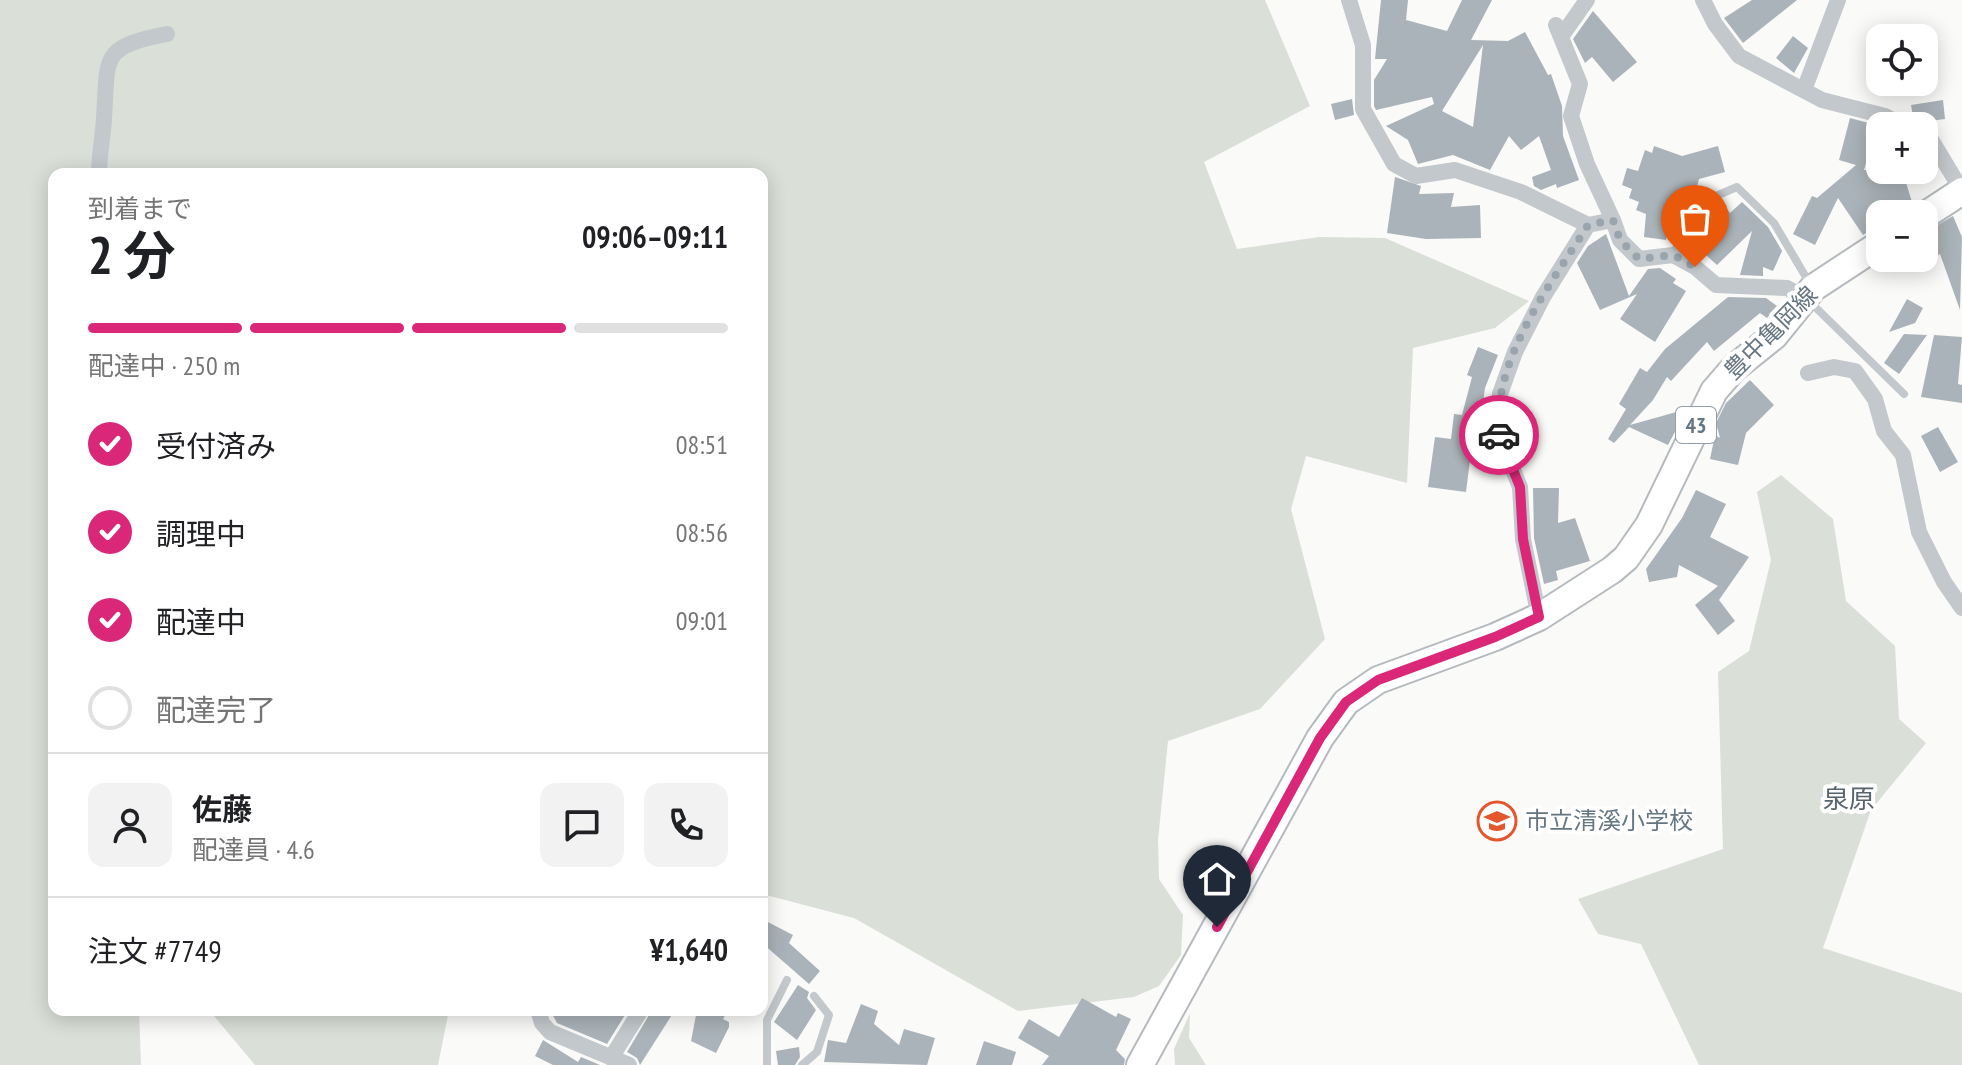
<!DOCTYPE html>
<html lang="ja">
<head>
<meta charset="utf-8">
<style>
	:root { --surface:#fff; --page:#f2f2f2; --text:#202124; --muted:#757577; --line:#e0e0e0; --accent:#db2777 }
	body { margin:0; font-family:"PT Sans Narrow","Noto Sans JP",sans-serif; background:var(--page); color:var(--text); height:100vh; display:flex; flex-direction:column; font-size:30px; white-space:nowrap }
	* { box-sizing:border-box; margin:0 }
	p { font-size:26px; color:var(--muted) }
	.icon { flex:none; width:44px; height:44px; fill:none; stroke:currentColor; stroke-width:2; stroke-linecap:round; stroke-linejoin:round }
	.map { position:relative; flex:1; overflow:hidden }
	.panel { position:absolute; left:48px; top:168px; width:720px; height:848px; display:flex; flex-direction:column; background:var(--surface); border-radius:16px; box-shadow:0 4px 20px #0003 }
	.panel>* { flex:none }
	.buttons { position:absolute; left:1866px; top:24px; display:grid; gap:16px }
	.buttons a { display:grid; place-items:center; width:72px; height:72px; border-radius:16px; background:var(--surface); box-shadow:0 4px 20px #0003; font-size:40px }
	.pin { position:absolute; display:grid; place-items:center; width:68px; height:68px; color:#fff; margin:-82px -34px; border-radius:50% 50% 50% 0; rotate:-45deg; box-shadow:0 0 8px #0007 }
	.pin .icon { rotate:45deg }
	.courier { position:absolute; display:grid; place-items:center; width:80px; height:80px; margin:-40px; border:6px solid #db2777; border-radius:50%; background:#fff; color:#222; box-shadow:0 2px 10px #0007 }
	.head em { font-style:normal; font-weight:700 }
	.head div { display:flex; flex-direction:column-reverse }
	.head { display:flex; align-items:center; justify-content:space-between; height:136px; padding:0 40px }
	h1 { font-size:52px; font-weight:700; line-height:60px }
	.bar { display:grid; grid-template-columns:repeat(4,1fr); gap:12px 8px; align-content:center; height:96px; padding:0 40px }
	.bar i { height:10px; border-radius:6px; background:var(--line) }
	.bar .current { background:var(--accent) }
	.bar p { grid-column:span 4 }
	.line { display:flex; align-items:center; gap:20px; padding:0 40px; border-top:2px solid var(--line) }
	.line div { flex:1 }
	.round { display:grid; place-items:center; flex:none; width:84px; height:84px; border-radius:16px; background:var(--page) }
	ol { padding:0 40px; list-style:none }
	li { display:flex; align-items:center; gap:24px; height:88px }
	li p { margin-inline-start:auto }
	li .icon { padding:8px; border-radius:50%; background:var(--accent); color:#fff; stroke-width:4 }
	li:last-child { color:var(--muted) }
	li i { width:44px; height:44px; border:4px solid var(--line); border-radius:50% }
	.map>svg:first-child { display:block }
</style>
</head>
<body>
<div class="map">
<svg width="1962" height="1065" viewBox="0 0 1962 1065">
	<rect width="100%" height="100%" fill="#fafaf8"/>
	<path fill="#dadfd7" d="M 0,0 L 1265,0 L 1310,106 L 1204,162 L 1237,249 L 1319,237 L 1385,238 L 1529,301 L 1495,328 L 1413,348 L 1407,483 L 1306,456 L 1291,509 L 1325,639 L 1260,709 L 1168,741 L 1158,840 L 1159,879 L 1183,915 L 1181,955 L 1159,986 L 1134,997 L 1018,1011 L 854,918 L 762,894 L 762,174 L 54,174 L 54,1010 L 139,1010 L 141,1065 L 0,1065 Z
		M 1781,475 L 1833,519 L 1846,601 L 1895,646 L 1899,719 L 1926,743 L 1871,810 L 1823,948 L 1962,993 L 1962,1065 L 1699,1065 L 1641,944 L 1598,934 L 1578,899 L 1723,849 L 1718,672 L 1749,651 L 1771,560 L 1757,492 Z
		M 209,1010 L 449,1010 L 438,1065 L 255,1065 Z
		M 1190,1013 L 1189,1038 L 1206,1065 L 1175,1065 L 1174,1049 Z"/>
	<path fill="#aab3b9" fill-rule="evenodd" d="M 1381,0 L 1408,0 L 1406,20 L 1447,31 L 1462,0 L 1492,0 L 1471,40 L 1508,41 L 1525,32 L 1548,75 L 1551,74 L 1562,106 L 1563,136 L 1579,180 L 1557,188 L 1556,184 L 1541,190 L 1534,186 L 1532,177 L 1551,170 L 1539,136 L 1521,150 L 1509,136 L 1490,170 L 1453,155 L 1418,164 L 1408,140 L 1386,126 L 1434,104 L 1432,97 L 1376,110 L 1374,106 L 1374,80 L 1387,59 L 1375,59 ZM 1483,45 L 1473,127 L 1442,111 Z
		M 1752,0 L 1797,0 L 1743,43 L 1724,18 Z
		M 1593,11 L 1637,62 L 1613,82 L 1592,57 L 1585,63 L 1573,39 Z
		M 1793,36 L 1808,48 L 1794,73 L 1776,58 Z
		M 1352,99 L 1354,115 L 1335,120 L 1331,104 Z
		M 1943,100 L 1945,119 L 1914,123 L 1911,105 Z
		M 1850,118 L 1880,126 L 1880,136 L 1874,135 L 1864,170 L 1902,170 L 1913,205 L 1909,214 L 1880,214 L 1880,225 L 1863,235 L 1838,198 L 1815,245 L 1793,234 L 1812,196 L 1817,198 L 1856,165 L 1839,160 Z
		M 1654,146 L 1682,156 L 1718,146 L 1725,172 L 1699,179 L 1694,198 L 1675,233 L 1668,230 L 1666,240 L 1644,237 L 1646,214 L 1636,210 L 1639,202 L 1629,198 L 1632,189 L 1622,185 L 1627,168 L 1638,171 L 1645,150 L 1652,153 Z
		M 1395,177 L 1421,186 L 1419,194 L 1454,193 L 1451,207 L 1480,205 L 1481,238 L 1426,239 L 1387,233 Z
		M 1742,202 L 1768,227 L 1782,251 L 1773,271 L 1763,267 L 1763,276 L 1740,275 L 1752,231 L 1717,265 L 1688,239 L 1698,215 L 1708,225 L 1726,208 L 1730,213 Z
		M 1953,216 L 1962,237 L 1960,310 L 1940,254 L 1935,257 L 1924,233 Z
		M 1606,234 L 1629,296 L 1648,269 L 1660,268 L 1676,279 L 1673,283 L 1686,291 L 1655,342 L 1620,319 L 1637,294 L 1600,310 L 1577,263 L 1588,246 Z
		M 1728,297 L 1766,298 L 1777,306 L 1767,318 L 1760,313 L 1714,351 L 1707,342 L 1671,381 L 1667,377 L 1653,400 L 1630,425 L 1687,409 L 1668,445 L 1629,427 L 1614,443 L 1608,439 L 1626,409 L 1619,404 L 1640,368 L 1647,372 L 1665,349 Z
		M 1907,299 L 1923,308 L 1915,323 L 1889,332 Z
		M 1904,334 L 1927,335 L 1899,374 L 1884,363 Z
		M 1934,335 L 1962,337 L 1958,384 L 1962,385 L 1962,403 L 1921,397 Z
		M 1478,347 L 1498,355 L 1485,388 L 1481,417 L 1488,418 L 1489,440 L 1472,445 L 1466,492 L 1428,487 L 1435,437 L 1451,439 L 1454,414 L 1462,415 L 1472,377 L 1467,375 Z
		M 1750,380 L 1774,405 L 1746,433 L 1738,465 L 1710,459 L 1715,435 L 1720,438 L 1716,423 L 1726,403 Z
		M 1938,427 L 1958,462 L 1940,472 L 1921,436 Z
		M 1533,488 L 1559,488 L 1558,523 L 1575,518 L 1590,561 L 1556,571 L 1558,580 L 1544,584 L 1534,538 Z
		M 1696,490 L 1726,504 L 1710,537 L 1749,557 L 1719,600 L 1735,621 L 1718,635 L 1695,605 L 1718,586 L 1679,565 L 1677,577 L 1649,582 L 1646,569 L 1682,518 Z
		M 762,919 L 793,935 L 789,943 L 820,971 L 809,984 L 762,943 Z
		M 798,985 L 809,992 L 807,998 L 816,1010 L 797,1040 L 774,1022 Z
		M 1082,998 L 1116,1017 L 1118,1013 L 1131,1019 L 1116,1050 L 1125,1059 L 1124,1065 L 1042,1065 L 1049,1056 L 1018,1038 L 1029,1019 L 1059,1037 Z
		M 861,1004 L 878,1011 L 874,1024 L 899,1045 L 904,1029 L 935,1038 L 927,1065 L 824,1062 L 828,1040 L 846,1043 Z
		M 550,1010 L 628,1010 L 607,1044 L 557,1023 Z
		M 652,1010 L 675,1010 L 640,1065 L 637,1058 L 627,1052 Z
		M 697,1010 L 728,1010 L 723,1019 L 729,1022 L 729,1027 L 716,1053 L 691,1041 Z
		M 543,1040 L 578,1062 L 581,1057 L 600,1065 L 553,1065 L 535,1056 Z
		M 984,1041 L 1016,1052 L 1012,1065 L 976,1065 Z
		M 799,1047 L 800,1057 L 795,1065 L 778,1065 L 776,1051 Z"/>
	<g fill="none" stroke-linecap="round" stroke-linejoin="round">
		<defs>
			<path id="primary" d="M 1924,216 L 1962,191
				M 1140,1065 L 1320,738 L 1346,702 L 1378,680 L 1495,637 L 1539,617 L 1612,570 L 1626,558 L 1649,525 L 1714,391 L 1734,368 L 1774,336 L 1813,288 L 1880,244"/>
		</defs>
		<use href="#primary" stroke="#b5babe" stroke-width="30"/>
		<path stroke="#c3c8cc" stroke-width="8" d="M 1673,255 L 1695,205 L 1737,187 L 1774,223 L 1810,284
			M 1807,299 L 1904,394
			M 767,1065 L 767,1020 L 787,980
			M 802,1065 L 817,1052 L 829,1015 L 814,996"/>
		<path stroke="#c3c8cc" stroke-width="16" d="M 1349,0 L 1363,45 L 1363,109 L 1394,164 L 1416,176 L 1455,170 L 1521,192 L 1588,225 L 1613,220 L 1620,240 L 1639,259 L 1673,255 L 1695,267 L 1716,285 L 1787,288 L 1805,298
			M 1703,0 L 1715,24 L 1739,56 L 1822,100 L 1885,116 L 1904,126
			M 1556,25 L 1580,84 L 1571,116 L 1587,164 L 1613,220
			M 1561,37 L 1587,0
			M 1804,90 L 1838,0
			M 1924,137 L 1932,141 L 1962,191
			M 99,174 C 99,155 103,137 104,118 C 108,56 100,47 167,34
			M 1808,373 L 1834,367 L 1855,371 L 1875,399 L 1884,431 L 1903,455 L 1919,532 L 1944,582 L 1962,608
			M 1539,617 L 1523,539 L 1520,487 L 1498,433 L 1500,394 L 1515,352 L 1543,297 L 1588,225
			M 538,1010 L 542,1023 L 550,1032 L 629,1065
			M 611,1058 L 641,1010"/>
		<use href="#primary" stroke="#fff" stroke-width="26"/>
	</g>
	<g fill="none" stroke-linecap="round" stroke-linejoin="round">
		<path stroke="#99a4ac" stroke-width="8" stroke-dasharray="0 14.4" d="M 1499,435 C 1492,359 1550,286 1588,225 L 1613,220 L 1620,240 L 1639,259 L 1673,255 L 1695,267"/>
		<path stroke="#db2777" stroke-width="10" d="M 1217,927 L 1320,738 L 1346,702 L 1378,680 L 1495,637 L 1539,617 L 1523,539 L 1520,487 L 1499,435"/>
	</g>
	<defs>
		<symbol id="school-ring" viewBox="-11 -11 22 22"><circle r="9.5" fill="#fff" stroke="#e4572e" stroke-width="1.5"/><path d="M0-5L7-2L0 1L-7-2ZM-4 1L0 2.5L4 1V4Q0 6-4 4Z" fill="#e4572e"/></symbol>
	</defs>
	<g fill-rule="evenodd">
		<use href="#school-ring" x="1475" y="799" width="44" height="44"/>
	</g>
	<g text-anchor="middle" stroke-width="8" stroke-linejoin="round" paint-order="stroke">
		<rect fill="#fff" stroke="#939fa8" stroke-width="2" x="1676" y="407" width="40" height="36" rx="6"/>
		<g font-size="22" font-weight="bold" fill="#657683">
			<text x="1696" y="433">43</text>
		</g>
		<g font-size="24" fill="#657683" stroke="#fff">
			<text transform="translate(1771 333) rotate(-45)" y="8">豊中亀岡線</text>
		</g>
		<g font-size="24" fill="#657683" stroke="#fff" text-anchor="start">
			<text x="1525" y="829">市立清溪小学校</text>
		</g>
		<g font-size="26" fill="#57646e" stroke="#fff">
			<text x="1849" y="808">泉原</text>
		</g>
	</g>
</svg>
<div class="buttons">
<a><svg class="icon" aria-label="locate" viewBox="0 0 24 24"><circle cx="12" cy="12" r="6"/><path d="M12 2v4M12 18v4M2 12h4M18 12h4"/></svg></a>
<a>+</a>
<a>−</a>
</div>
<div class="pin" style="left:1695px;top:267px;background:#ea580c"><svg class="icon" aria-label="bag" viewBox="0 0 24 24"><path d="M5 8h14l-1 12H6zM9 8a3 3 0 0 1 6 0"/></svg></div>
<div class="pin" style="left:1217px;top:927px;background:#1f2937"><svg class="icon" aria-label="home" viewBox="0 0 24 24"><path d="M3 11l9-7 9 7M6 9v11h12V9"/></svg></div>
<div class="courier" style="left:1499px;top:435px"><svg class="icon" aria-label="car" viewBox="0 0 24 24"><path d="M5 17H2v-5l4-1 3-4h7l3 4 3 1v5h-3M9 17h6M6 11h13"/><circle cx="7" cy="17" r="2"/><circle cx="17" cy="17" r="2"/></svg></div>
<section class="panel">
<div class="head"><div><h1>2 分</h1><p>到着まで</p></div><em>09:06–09:11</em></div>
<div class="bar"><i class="current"></i><i class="current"></i><i class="current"></i><i></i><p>配達中 · 250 m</p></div>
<ol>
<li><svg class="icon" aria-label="check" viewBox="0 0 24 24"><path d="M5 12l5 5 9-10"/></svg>受付済み<p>08:51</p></li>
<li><svg class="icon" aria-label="check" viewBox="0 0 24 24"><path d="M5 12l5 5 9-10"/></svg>調理中<p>08:56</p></li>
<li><svg class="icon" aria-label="check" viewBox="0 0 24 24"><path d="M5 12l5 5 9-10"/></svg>配達中<p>09:01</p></li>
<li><i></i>配達完了</li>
</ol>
<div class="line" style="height:144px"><a class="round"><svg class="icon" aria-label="person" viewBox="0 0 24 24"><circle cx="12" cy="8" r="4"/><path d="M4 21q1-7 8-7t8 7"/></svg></a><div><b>佐藤</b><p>配達員 · 4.6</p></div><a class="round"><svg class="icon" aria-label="chat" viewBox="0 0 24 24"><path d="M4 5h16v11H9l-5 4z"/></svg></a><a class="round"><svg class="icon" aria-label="phone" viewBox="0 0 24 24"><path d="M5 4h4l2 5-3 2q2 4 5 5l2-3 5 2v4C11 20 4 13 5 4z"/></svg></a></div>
<div class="line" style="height:104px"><div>注文 #7749</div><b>¥1,640</b></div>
</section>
</div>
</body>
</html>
